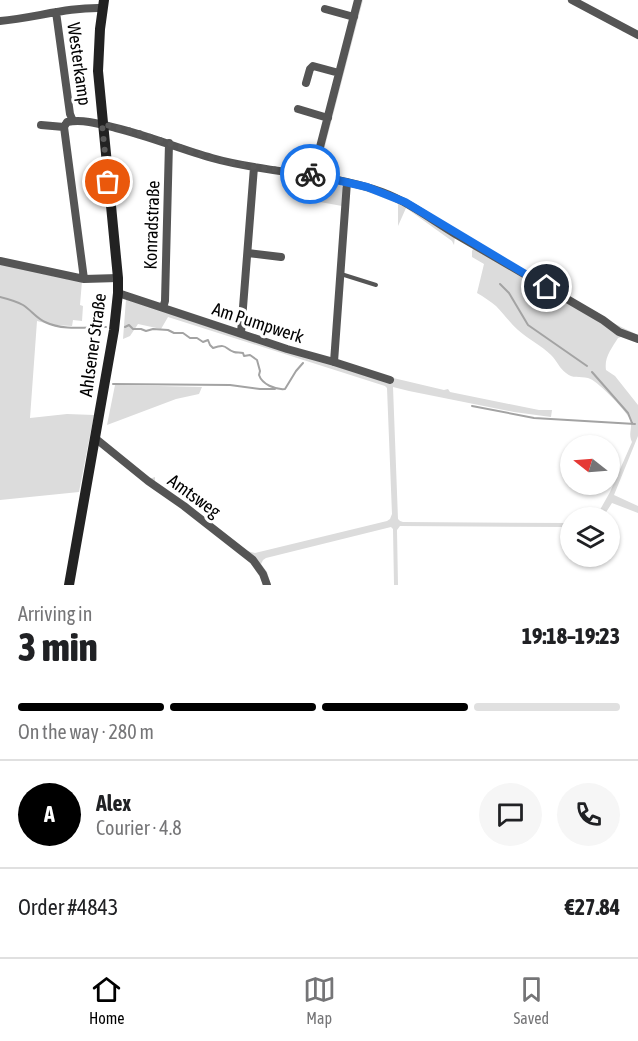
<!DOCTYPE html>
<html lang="en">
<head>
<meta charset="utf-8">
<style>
	:root { --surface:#fff; --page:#f6f6f6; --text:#202124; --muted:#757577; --line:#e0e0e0; --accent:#000 }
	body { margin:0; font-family:"Asap Condensed",sans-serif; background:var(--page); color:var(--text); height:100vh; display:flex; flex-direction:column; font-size:22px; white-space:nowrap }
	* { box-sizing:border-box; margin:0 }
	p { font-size:20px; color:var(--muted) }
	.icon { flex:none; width:33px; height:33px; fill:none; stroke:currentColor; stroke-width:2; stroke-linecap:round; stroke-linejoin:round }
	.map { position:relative; height:585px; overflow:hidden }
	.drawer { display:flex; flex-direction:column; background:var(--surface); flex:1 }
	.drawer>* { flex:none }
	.needle { width:39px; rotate:287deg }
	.fabs { position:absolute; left:560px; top:435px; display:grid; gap:12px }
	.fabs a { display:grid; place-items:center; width:60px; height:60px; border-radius:50%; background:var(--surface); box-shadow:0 2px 4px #0004; font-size:30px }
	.pin { position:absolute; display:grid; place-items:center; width:51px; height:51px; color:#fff; margin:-26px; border:3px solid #fff; border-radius:50%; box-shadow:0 2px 6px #0007 }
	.courier { position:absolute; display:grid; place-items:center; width:60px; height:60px; margin:-30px; border:4px solid #1a73e8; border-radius:50%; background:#fff; color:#222; box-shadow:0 2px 8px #0007 }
	.overview em { font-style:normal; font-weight:800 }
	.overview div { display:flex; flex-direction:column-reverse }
	.overview { display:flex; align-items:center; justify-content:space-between; height:102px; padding:0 18px }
	h1 { font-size:39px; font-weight:800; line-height:45px }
	.bar { display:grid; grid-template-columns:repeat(4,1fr); gap:9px 6px; align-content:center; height:72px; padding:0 18px }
	.bar i { height:8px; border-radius:4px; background:var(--line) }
	.bar .active { background:var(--accent) }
	.bar p { grid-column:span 4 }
	.line { display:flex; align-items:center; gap:15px; padding:0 18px; border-top:2px solid var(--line) }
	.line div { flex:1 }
	.round { display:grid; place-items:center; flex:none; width:63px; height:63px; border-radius:32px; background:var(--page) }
	.tabs { display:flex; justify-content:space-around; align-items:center; height:84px; border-top:2px solid var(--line); background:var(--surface); font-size:16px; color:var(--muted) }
	.tabs a { display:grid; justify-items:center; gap:3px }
	.tabs .active { color:var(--accent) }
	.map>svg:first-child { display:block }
</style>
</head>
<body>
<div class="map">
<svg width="638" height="585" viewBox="0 0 638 585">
	<rect width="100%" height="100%" fill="#fff"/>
	<path fill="#dcdcdc" d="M 358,0 L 363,0 L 319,169 L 320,172 L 420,207 L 609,321 L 638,335 L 638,341 L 624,336 L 618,338 C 612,348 604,357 606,370 L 615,376 L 638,405 L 638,436 L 614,495 L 638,506 L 638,513 L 612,503 L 603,517 L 596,517 L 610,492 L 632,442 C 627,432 635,426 628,416 C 622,407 597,380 588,378 C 580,376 572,379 566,373 C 560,369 557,361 551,355 C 542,346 528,339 518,330 C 510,323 504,314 496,306 C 490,301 484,297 477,293 L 484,264 L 472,257 L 472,251 L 474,247 L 455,236 L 454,245 L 452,241 L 406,208 L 398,226 L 398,204 C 370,191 341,184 311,177 Z
		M 310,178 L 341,185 L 344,189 L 342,206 L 309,200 Z
		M 0,263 L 82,281 L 80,305 L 83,306 L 82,321 L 73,320 L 72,326 L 53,325 L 37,321 L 30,418 L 67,414 L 94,415 L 79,492 L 0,500 Z
		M 126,299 L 389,377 L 444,390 L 448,389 L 450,392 L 539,410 L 552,410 L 551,417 L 514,412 L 409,391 L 393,387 L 398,519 L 400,521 L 403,522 L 570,523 L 570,527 L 400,526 L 397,530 L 398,585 L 394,585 L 393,529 L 391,527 L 266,558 L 263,560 L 261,564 L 267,572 L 271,585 L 268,585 L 254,560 L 143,481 L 155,477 L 155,482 L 213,524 L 247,551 L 255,553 L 387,521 L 390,519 L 392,514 L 387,388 L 385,386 L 168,317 L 161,329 L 138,324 L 130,336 L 123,339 Z
		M 115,385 L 202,387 L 199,394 L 176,399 L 107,425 Z"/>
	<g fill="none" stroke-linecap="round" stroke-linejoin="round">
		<path stroke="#a3a3a3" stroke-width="2" d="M 500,284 L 509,293 L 528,325 L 587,366
			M 0,297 C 8,299 16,301 23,305 C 31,310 36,318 45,322 C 63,331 86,327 106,327
			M 125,327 L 129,325 L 133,329 L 141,329 L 146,331 L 153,329 L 168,330 L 174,333 L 183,333 L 190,338 L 197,338 L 203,342 L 208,340 L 210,345 L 213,348 C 228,343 224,349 234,352 C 237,353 240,352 243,353 L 244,356 L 250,355 L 257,360 L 260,371 L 259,375 C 262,384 275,390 285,389 L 296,371 L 303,363
			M 592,372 L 628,413 L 632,423
			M 113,384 L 230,385 L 260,389 L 275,389
			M 472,406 L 534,418 L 635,424"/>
		<path stroke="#555" stroke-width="4" d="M 341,274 L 376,285"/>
		<path stroke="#555" stroke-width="8" d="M 572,0 L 638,35
			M 325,9 L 354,17
			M 56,12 L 70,114 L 73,121
			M 0,21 C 34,18 68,7 102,8
			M 306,83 L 310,69 L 313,66 L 339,73
			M 298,109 L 328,118
			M 41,125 L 64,127
			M 64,127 L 67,122 C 84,119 100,124 116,128 C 149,136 180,149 212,158 C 268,174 327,172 382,192 C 409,202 432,220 457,235 C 506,263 554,292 603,320 L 619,332 L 638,339
			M 64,127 L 84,279
			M 313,174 L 358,0
			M 248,253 L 281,257
			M 0,261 L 84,279 L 118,278
			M 118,293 L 287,349 L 334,362 L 390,380
			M 163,308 L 165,301 L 169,143
			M 241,333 L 254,167
			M 334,362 L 347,182
			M 95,438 L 148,481 L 184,506 L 253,560 L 263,574 L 267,585"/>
		<path stroke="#222" stroke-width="10" d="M 69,585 L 114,330 L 118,293 L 118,278 L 98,71 L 100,29 L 104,0"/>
	</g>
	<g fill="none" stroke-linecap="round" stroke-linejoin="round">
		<path stroke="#595959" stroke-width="6" stroke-dasharray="0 10.8" d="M 108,182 L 102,124 L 136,132 L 214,159 L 254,167 L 310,174"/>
		<path stroke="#1a73e8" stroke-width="8" d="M 310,174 L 367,187 L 405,202 L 547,287"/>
	</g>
	<g text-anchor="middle" stroke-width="6" stroke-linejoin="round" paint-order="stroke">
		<g font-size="18" fill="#000" stroke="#fff">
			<text transform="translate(79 64) rotate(82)" y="6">Westerkamp</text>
			<text transform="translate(152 225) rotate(-88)" y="6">Konradstraße</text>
			<text transform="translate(258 323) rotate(18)" y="6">Am Pumpwerk</text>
			<text transform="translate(93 345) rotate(-82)" y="6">Ahlsener Straße</text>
			<text transform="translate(194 496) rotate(36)" y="6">Amtsweg</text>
		</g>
	</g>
</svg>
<div class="fabs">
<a><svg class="needle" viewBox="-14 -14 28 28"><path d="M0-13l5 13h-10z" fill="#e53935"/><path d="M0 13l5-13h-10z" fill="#757577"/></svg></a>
<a><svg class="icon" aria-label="layers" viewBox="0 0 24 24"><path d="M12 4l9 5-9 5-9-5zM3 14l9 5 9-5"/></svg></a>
</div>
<div class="pin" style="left:108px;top:182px;background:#ea580c"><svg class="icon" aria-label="bag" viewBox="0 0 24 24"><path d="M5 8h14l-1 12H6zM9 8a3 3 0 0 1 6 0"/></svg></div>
<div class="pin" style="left:547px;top:287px;background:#1f2937"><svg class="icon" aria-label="home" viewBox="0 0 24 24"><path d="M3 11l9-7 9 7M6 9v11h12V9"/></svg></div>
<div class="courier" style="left:310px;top:174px"><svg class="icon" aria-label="bike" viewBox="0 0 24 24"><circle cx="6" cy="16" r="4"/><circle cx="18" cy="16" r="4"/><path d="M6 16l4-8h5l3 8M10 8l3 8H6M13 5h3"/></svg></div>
</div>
<section class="drawer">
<div class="overview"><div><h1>3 min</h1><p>Arriving in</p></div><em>19:18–19:23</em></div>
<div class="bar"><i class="active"></i><i class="active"></i><i class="active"></i><i></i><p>On the way · 280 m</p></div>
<div class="line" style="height:108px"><b class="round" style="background:var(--accent);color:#fff">A</b><div><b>Alex</b><p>Courier · 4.8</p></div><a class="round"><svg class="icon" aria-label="chat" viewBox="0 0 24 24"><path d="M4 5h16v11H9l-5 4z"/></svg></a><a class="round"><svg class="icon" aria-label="phone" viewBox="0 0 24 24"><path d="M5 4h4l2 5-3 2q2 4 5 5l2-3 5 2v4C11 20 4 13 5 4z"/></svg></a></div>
<div class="line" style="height:78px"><div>Order #4843</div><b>€27.84</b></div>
</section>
<nav class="tabs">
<a class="active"><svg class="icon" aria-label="home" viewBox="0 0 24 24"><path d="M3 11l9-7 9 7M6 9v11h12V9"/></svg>Home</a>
<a><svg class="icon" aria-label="map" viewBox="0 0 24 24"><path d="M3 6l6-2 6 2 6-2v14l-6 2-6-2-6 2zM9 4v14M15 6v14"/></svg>Map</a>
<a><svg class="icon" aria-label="saved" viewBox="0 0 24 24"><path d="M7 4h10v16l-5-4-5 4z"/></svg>Saved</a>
</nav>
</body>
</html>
